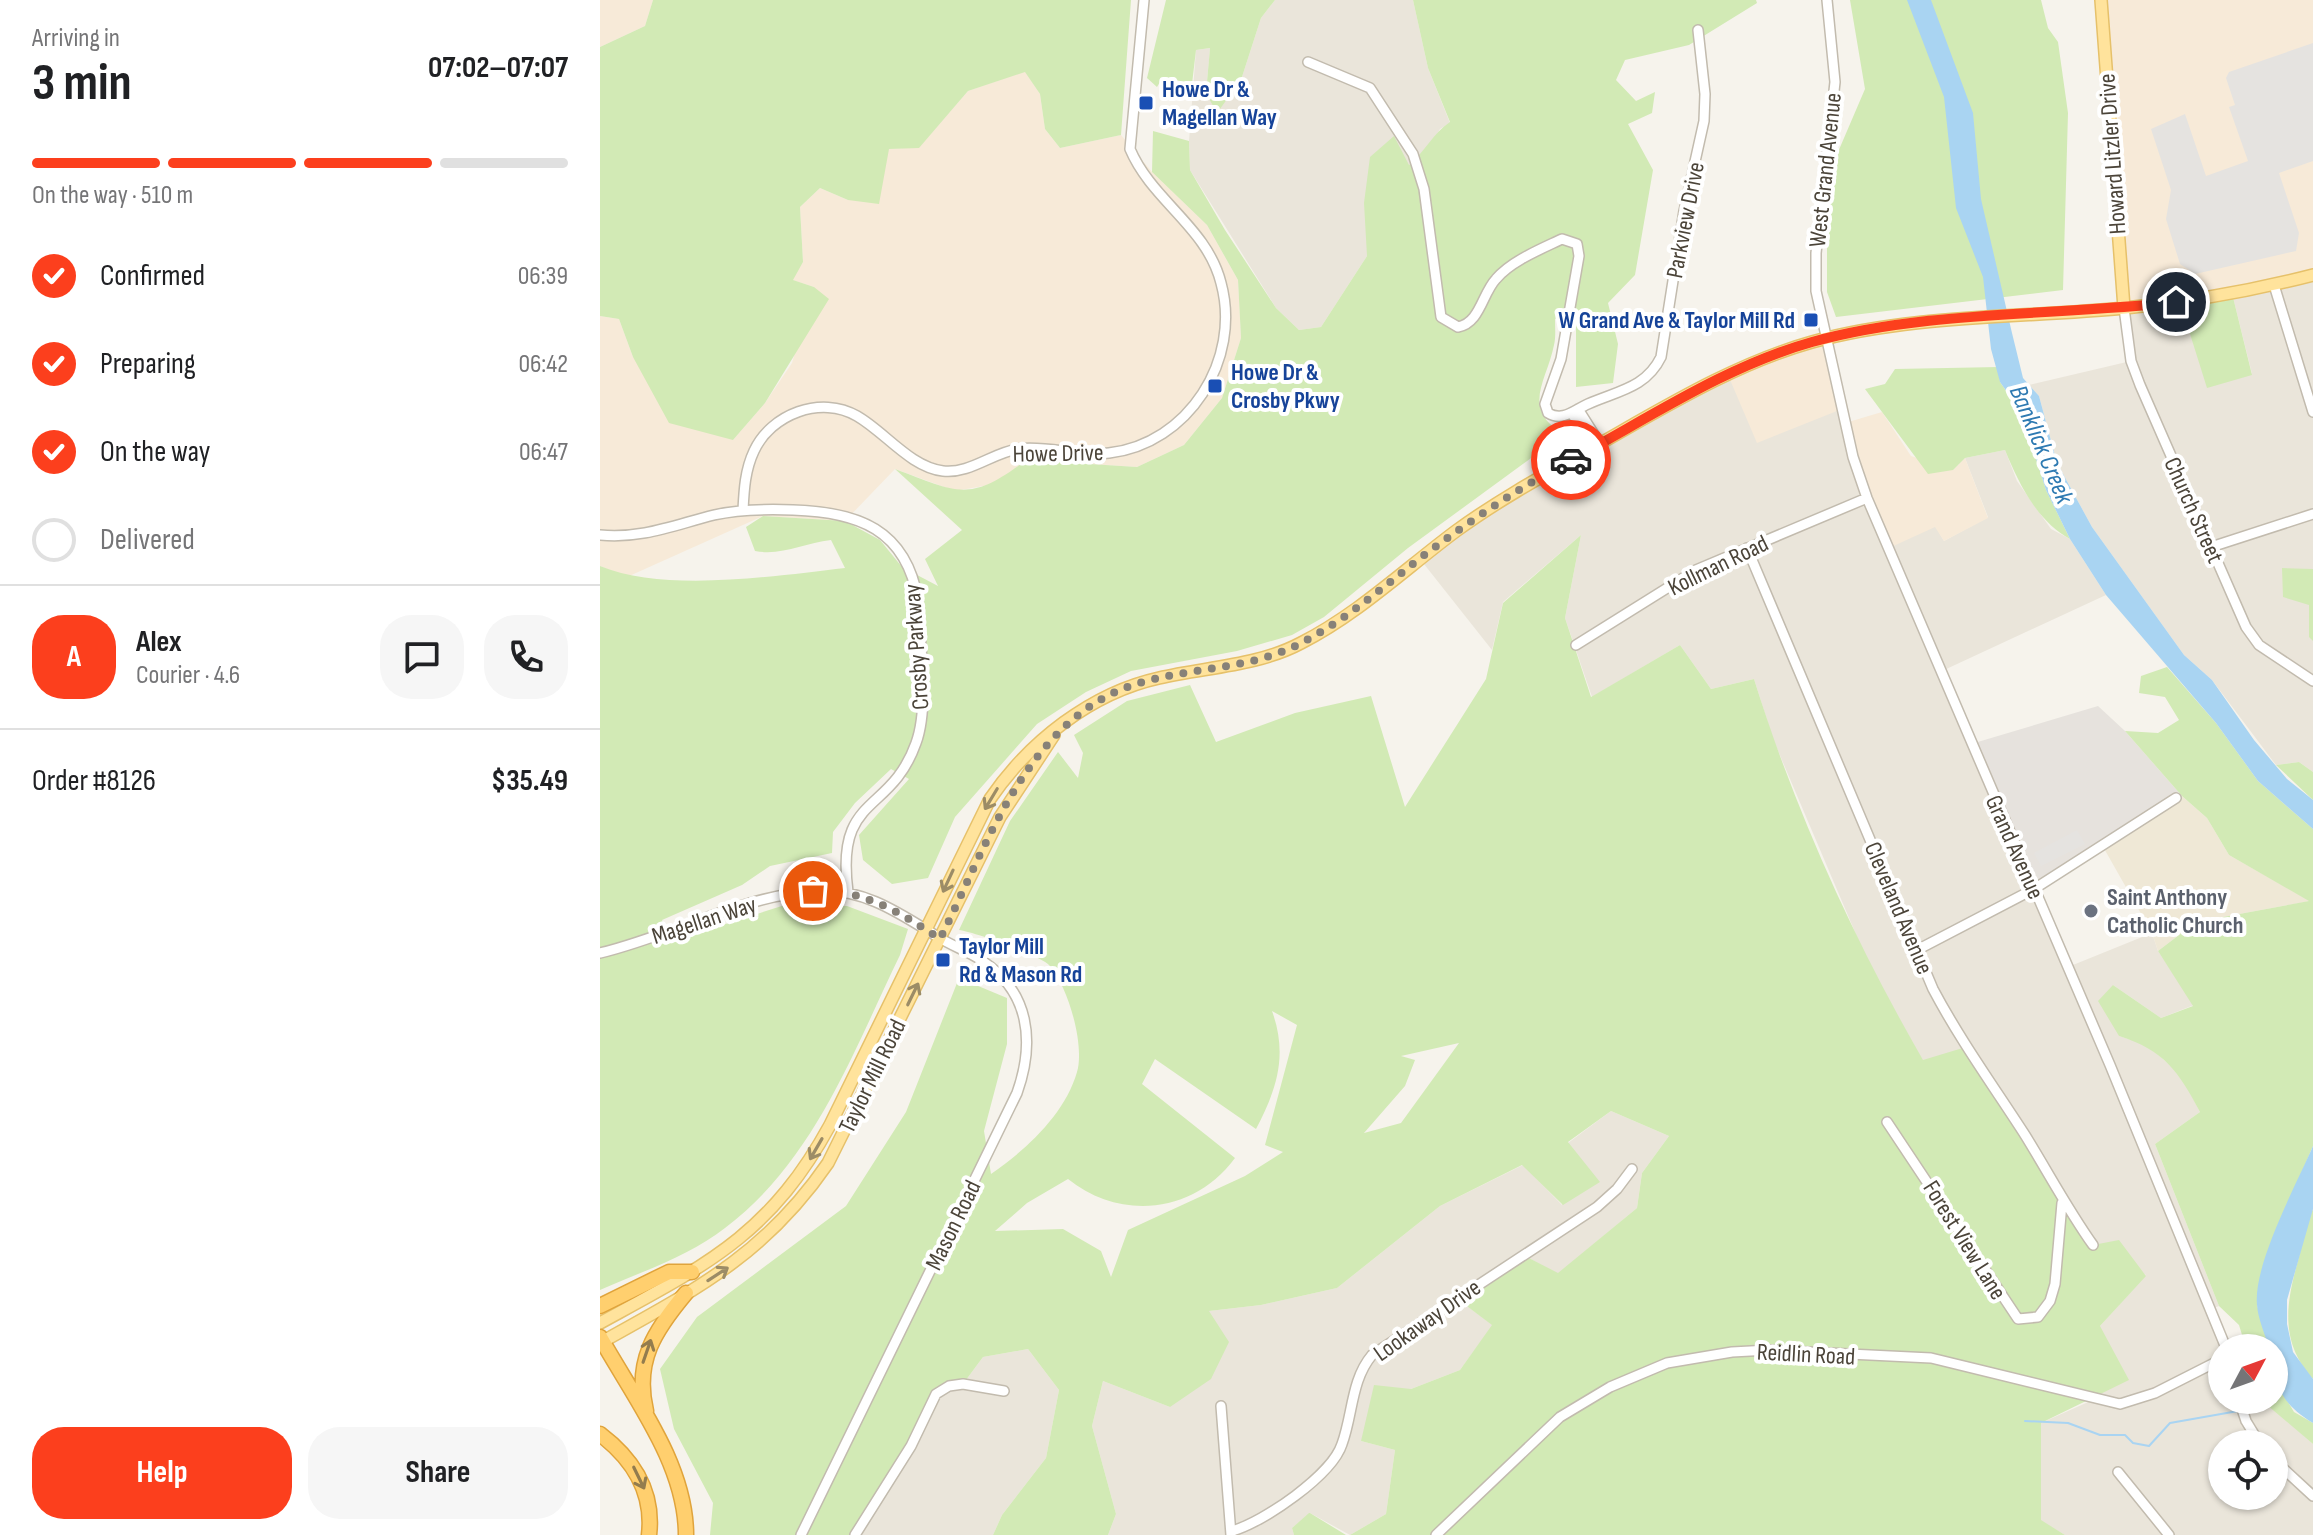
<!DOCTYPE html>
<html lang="en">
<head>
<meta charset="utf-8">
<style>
	:root { --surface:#fff; --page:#f6f6f6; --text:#202124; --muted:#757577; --line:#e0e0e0; --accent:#fc3f1d }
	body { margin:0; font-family:"Sofia Sans Condensed",sans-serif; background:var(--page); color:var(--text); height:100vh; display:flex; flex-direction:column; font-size:30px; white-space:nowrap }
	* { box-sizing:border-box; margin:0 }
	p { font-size:26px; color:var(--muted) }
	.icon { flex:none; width:44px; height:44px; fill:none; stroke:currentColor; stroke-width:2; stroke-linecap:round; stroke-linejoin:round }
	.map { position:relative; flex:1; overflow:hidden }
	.panel { display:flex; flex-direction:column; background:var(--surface); width:600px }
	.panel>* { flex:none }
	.needle { width:52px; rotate:49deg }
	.controls { position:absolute; left:1608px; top:1334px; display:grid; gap:16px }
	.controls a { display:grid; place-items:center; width:80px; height:80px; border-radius:50%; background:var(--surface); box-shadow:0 2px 6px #0004; font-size:40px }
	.pin { position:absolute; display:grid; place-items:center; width:68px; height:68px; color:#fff; margin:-34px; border:4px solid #fff; border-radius:50%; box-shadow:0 2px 8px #0007 }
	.courier { position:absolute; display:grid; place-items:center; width:80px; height:80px; margin:-40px; border:6px solid #fc3f1d; border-radius:50%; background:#fff; color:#222; box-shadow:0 2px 10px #0007 }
	.overview em { font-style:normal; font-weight:700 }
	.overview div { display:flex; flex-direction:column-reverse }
	.overview { display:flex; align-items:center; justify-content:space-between; height:136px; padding:0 32px }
	h1 { font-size:52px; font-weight:700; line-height:60px }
	.bar { display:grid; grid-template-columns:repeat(4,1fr); gap:12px 8px; align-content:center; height:96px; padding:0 32px }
	.bar i { height:10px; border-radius:6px; background:var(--line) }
	.bar .selected { background:var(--accent) }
	.bar p { grid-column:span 4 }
	.line { display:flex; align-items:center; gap:20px; padding:0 32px; border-top:2px solid var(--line) }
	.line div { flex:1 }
	.round { display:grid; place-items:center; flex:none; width:84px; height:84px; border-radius:32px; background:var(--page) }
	ol { padding:0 32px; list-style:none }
	li { display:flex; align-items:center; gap:24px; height:88px }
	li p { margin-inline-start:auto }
	li .icon { padding:8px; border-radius:50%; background:var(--accent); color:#fff; stroke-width:4 }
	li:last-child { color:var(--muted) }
	li i { width:44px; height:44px; border:4px solid var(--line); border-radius:50% }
	.cta { display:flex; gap:16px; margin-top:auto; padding:16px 32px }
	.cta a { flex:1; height:92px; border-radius:32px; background:var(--accent); color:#fff; font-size:32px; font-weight:700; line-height:92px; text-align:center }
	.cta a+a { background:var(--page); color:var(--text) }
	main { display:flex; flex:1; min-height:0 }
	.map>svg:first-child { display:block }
</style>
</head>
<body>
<main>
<section class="panel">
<div class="overview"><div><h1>3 min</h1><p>Arriving in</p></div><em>07:02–07:07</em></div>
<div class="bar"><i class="selected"></i><i class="selected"></i><i class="selected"></i><i></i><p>On the way · 510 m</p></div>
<ol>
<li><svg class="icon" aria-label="check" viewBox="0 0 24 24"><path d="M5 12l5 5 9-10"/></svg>Confirmed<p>06:39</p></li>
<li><svg class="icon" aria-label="check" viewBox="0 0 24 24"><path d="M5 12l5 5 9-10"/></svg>Preparing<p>06:42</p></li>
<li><svg class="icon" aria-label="check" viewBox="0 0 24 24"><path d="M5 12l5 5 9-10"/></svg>On the way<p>06:47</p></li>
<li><i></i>Delivered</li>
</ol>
<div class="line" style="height:144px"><b class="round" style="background:var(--accent);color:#fff">A</b><div><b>Alex</b><p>Courier · 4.6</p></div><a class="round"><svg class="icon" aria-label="chat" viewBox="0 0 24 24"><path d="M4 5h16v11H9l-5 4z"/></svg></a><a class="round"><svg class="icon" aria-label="phone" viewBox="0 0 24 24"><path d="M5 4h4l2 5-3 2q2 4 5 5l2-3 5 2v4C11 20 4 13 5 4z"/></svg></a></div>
<div class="line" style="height:104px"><div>Order #8126</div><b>$35.49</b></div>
<div class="cta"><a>Help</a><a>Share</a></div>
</section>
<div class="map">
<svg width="1713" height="1535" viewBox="0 0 1713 1535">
	<rect width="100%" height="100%" fill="#f6f3ec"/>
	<path fill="#eae5da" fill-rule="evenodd" d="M 675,0 L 813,0 L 828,68 L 850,123 L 840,129 L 827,150 L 808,166 L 767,256 L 721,327 L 699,330 L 676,308 L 590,170 L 589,141 L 596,50 L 610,48 L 606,93 L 641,80 L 661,18 Z
		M 1713,275 L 1713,772 L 1699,762 L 1676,765 L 1612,680 L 1584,655 L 1492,527 L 1457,463 L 1439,396 L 1429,385 L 1531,361 L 1524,308 L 1580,302 L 1652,374 L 1632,293 Z
		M 1128,375 L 1242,409 L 1253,457 L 1336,527 L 1344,541 L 1388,517 L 1365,458 L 1405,450 L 1417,481 L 1451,529 L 1470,539 L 1506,595 L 1342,671 L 1468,967 L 1552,933 L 1558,951 L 1594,1005 L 1561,1018 L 1513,985 L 1519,1036 L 1547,1045 L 1581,1075 L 1600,1112 L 1555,1144 L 1619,1306 L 1611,1309 L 1622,1348 L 1622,1400 L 1664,1400 L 1713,1444 L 1713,1535 L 1465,1535 L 1441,1521 L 1441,1423 L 1495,1399 L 1500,1326 L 1546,1275 L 1493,1245 L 1323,1061 L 1269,965 L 1173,739 L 1154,679 L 1111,689 L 1080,645 L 992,697 L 965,618 L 981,535 L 903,602 L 892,650 L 820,559 L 854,533 ZM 1622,1444 L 1674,1444 L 1674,1496 L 1622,1496 Z
		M 1011,1111 L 1069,1136 L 1042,1173 L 1037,1208 L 958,1274 L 923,1255 L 857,1299 L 893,1325 L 860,1370 L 811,1389 L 761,1441 L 795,1450 L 786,1514 L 750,1535 L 710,1513 L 692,1528 L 694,1535 L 508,1535 L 516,1514 L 492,1426 L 503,1381 L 570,1407 L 609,1311 L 661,1305 L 737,1288 L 840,1206 L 923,1165 L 962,1205 L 968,1143 Z
		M 428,1349 L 459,1390 L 446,1458 L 402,1515 L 393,1535 L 255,1535 L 336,1394 L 363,1384 L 383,1357 Z"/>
	<path fill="#f7ead8" d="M 0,0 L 53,0 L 45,26 L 0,47 Z
		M 1501,0 L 1713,0 L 1713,275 L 1524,308 Z
		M 425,71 L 440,94 L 445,129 L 460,148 L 521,135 L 552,172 L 607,225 L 638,280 L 641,338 L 622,398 L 584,445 L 537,467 L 426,460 L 395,484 L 355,491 L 295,469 L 245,521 L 163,516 L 27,577 L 0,566 L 0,316 L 19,319 L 33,357 L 133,440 L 165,403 L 192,363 L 214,287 L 192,280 L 203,262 L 200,207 L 220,188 L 248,200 L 289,149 L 319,147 L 368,91 Z
		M 1226,339 L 1242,409 L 1157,443 L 1128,375 Z
		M 1282,412 L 1311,456 L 1353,470 L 1365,458 L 1388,518 L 1344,541 L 1335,527 L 1289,548 L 1245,423 Z"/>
	<path fill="#e6e2dd" d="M 1498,706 L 1525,731 L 1582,796 L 1434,889 L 1371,744 Z"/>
	<path fill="#efe8d6" d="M 1582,796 L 1607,818 L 1629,855 L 1710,901 L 1596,922 L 1558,951 L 1552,933 L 1502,845 Z"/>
	<path fill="#d2eab5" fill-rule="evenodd" d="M 53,0 L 531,0 L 521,135 L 460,148 L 445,129 L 440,94 L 425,72 L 368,91 L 319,148 L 289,149 L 279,204 L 248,200 L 220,188 L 200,207 L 203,262 L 193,280 L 214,287 L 229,299 L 165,403 L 133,440 L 69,423 L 33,357 L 19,319 L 0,316 L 0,47 L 45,26 Z
		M 566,0 L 675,0 L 661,18 L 641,80 L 617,113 L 606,93 L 610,48 L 596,50 L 592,84 L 563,77 L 557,87 L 547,78 Z
		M 813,0 L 1156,0 L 1157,3 L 1089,45 L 1025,60 L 1016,80 L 1036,101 L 1055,92 L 1052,113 L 1028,124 L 1053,170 L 1035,275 L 1008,303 L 1018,344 L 1013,383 L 976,387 L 976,312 L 955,319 C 955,327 956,337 954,345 C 947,381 920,409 964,434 L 808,548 L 724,617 L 692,635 L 637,651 L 531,671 L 486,692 L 437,724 L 355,817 L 328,878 L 292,884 L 263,860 L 259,835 L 309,779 L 291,769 L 255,803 L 233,832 L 232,853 L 170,866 L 142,885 L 62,920 L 72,941 L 185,905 L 247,906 L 308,929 L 300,955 C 253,1052 214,1161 125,1228 C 89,1256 41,1272 0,1290 L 0,566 C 65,593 175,576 245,568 L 231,540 C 204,543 182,556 155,551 L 146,527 L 163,516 L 245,521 L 280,540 L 302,567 L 338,586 L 325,559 L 362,530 L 295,469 C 357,492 369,504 426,460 L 537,467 L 584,445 L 622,398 L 641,338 L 638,280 L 607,225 L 552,172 L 553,131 L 589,141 L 590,170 L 625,230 L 676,308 L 699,330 L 721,327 L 767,256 L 764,203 L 770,157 L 794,136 L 809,165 C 825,152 833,133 850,122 L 828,68 Z
		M 1250,0 L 1441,0 L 1448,28 L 1458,42 L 1468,113 L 1463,290 L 1236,317 L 1227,292 L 1227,217 L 1238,152 L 1265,89 Z
		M 1632,293 L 1652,375 L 1607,388 L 1580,302 Z
		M 1399,367 L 1400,382 L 1421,412 L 1446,490 L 1470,539 C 1437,521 1419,484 1405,450 L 1365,458 L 1353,470 L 1328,474 L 1265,389 L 1285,384 L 1295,369 Z
		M 981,535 L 965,618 L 991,697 L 1080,645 L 1111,689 L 1154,679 C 1195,811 1254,940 1323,1060 L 1366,1047 L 1493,1245 L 1519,1240 L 1546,1276 L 1500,1326 L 1529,1380 L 1441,1423 L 1441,1520 L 1465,1535 L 750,1535 L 786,1514 L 795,1450 L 761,1441 L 774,1385 L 811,1389 L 860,1370 L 892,1325 L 856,1298 L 923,1255 L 958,1273 L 1037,1208 L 1042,1173 L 1069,1136 L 1011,1111 L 968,1142 L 1000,1182 L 963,1205 L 922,1165 L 840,1206 L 737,1288 L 661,1305 L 609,1311 L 629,1342 L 611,1379 L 570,1407 L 503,1381 L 492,1426 L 516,1514 L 508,1535 L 393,1535 L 402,1515 L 446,1458 L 459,1390 L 428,1349 L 383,1357 L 363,1384 L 343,1390 L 255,1535 L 110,1535 L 113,1503 L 74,1429 L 60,1369 L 97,1317 L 246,1206 L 306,1112 L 359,978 L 407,998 L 407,1044 L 384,1131 L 391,1174 C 426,1150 465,1114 477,1072 C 485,1045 468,987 450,966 C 440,955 374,932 359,930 L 410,821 L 458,752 L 478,778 L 483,753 L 474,735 L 527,701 L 590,685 L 616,742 L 695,713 L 771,696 L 805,807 L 886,679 L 903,603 ZM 672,1011 L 697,1025 L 665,1145 L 683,1152 L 645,1176 L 528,1230 L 511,1277 L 501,1251 L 463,1229 L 395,1231 L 427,1203 L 468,1179 C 520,1221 594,1214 635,1158 L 542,1084 L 555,1059 L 656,1129 C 677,1089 688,1055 672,1011 ZM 859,1043 L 801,1123 L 764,1133 L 805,1086 L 815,1060 L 801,1056 Z
		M 1682,568 L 1713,569 L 1713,641 L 1709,637 L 1709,605 L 1683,597 Z
		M 1567,667 L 1616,723 L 1658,781 L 1713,829 L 1713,1146 L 1678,1227 L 1657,1305 L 1669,1348 L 1646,1348 L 1639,1325 L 1619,1306 L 1555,1144 L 1600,1112 C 1579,1072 1564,1050 1519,1036 L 1498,1001 L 1513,985 L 1561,1018 L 1593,1006 L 1558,951 L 1596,922 L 1709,901 L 1629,855 L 1607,818 L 1582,796 L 1525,731 L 1558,733 L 1579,720 L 1565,697 L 1539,693 L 1541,676 Z
		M 1699,762 L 1713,772 L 1713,800 L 1676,765 Z
		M 1713,1209 L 1713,1379 C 1679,1341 1686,1303 1699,1257 C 1703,1241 1706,1224 1713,1209 Z
		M 1674,1378 L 1694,1412 L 1713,1423 L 1713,1444 L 1667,1405 L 1664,1400 L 1674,1400 Z
		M 709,1513 L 710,1513 L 746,1535 L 694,1535 L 692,1528 Z"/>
	<path fill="#e5e3e0" d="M 1713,43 L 1713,161 L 1679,173 L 1699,233 L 1696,251 L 1595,274 L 1580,264 L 1566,219 L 1571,190 L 1551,129 L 1585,114 L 1606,176 L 1648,161 L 1629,107 L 1635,105 L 1626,78 L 1629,72 Z
		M 1477,830 L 1485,844 L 1441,866 L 1434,853 Z"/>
	<path fill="#a9d4f2" d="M 1307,0 L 1331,0 L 1373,113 L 1381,199 L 1412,333 L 1423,378 L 1439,396 L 1457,463 L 1492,527 L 1584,655 L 1612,680 L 1654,740 L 1687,779 L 1713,800 L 1713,829 L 1658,781 L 1616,723 L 1506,595 L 1470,539 L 1446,490 L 1421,412 L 1400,382 L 1391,349 L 1383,277 L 1356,208 L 1344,97 Z
		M 1713,1146 L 1713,1209 L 1687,1300 L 1687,1324 L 1693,1352 L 1713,1379 L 1713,1423 C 1680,1403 1674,1385 1674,1348 L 1669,1348 C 1665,1334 1658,1319 1657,1305 C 1653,1265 1696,1185 1713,1146 Z"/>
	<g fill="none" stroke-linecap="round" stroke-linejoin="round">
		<path stroke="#a9d4f2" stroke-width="2" d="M 1674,1389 L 1678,1387
			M 1647,1408 L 1657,1400
			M 1425,1421 L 1468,1423 L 1500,1435 L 1525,1435 L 1533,1443 L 1549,1446 L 1570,1423 L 1638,1411"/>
		<defs>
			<path id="minor" d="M 1227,0 L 1235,82 L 1216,253 L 1216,291 L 1253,457 L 1267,498 L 1510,1065 L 1626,1348
				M 708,62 L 770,88 L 813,154 L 824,189 L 841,317 L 858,327 C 880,323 882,294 896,279 C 911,261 941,249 962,239 L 977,244 L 979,256 L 961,359 L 945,404 L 948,413 C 963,422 974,410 988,404 C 1017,391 1046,388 1061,357 L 1084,211 L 1104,121 L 1105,94 L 1098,30
				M 1674,285 L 1713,412
				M 1524,308 L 1531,361 L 1540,385 L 1646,627 L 1659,645 L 1713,681
				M 978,409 L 1000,444
				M 972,413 L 992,449
				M 143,510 C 144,490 145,470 154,451 C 171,414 221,395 257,416 C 285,432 310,467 343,471 C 370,474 392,453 418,449 C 448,445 478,457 509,453 C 588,444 642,360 621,283 C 607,227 552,201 530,149 L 544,0
				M 0,535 C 42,539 74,525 114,515 C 140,509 166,509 193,510 C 258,512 306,529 318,600 C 319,641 330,705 316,743 C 290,816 235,793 248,892
				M 1611,547 L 1713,514
				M 1147,548 L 1333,989 C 1360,1040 1394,1087 1425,1135 C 1448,1172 1468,1210 1493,1245
				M 976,645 L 1096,570 L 1267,498
				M 1317,950 L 1434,889 L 1576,798
				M 0,953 C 72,936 142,895 216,891 C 264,888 299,913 338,937 C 352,946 368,951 381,960 C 430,991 435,1042 417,1093 L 201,1535
				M 1287,1122 L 1418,1319 L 1438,1317 L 1450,1301 L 1455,1284 L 1462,1203
				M 1639,1400 L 1646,1421 L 1660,1444
				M 621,1406 L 631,1535
				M 1674,1460 L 1713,1496
				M 1518,1472 L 1569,1535
				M 632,1531 C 664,1522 732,1475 742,1444 C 753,1414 751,1380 772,1355 L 997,1207 L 1017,1189 L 1032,1169
				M 255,1535 L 311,1446 L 336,1394 L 349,1386 L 363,1384 L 404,1391
				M 836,1535 L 960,1417 L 1010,1387 L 1067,1363 L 1132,1352 L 1169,1350 L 1331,1358 L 1520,1404 L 1555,1393 L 1622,1359"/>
			<path id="major" d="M 1501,0 L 1524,308
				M 0,1323 C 106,1265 170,1235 230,1125 L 390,799 C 429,742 491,693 559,678 C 606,667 658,666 701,643 C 758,614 805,569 856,531 C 900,499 946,474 994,447 C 1063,408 1134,364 1212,342 C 1313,314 1422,318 1525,308 C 1589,302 1651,291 1713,275
				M 0,1343 C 95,1290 165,1255 228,1163 L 400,817 L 454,735"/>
			<path id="highway" d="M 0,1306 L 69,1272 L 92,1272
				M 0,1337 C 34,1398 86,1464 86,1535
				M 46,1411 C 34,1361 55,1330 86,1293
				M 0,1434 C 33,1459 54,1492 49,1535"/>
		</defs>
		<use href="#minor" stroke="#c2bbae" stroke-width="12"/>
		<use href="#major" stroke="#e6c16a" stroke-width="14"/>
		<use href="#highway" stroke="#e0a43c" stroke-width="17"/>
		<use href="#minor" stroke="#fff" stroke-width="9"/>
		<use href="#major" stroke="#ffe39c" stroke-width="11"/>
		<use href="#highway" stroke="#ffcf6e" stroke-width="14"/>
	</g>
	<defs><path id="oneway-shaft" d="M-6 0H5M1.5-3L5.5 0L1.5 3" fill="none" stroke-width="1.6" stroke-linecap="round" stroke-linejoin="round" transform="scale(2)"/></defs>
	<g stroke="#9c8c66">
		<use href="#oneway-shaft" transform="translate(391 799) rotate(121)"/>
		<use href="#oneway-shaft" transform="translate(348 881) rotate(115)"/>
		<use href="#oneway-shaft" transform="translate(313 994) rotate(-64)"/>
		<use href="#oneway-shaft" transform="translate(216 1149) rotate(120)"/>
		<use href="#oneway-shaft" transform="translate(118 1274) rotate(-33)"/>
	</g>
	<g stroke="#937c4e">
		<use href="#oneway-shaft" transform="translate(47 1351) rotate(-71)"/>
		<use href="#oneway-shaft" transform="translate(39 1478) rotate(64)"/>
	</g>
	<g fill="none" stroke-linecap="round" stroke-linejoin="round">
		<path stroke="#878178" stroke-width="8" stroke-dasharray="0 14.4" d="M 213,891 C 263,889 300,912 340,939 C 388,844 429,713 543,682 C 595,667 653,669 701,643 C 744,621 781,589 819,559 C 868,522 917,489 971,460"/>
		<path stroke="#fc3f1d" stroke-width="10" d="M 971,460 C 1049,418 1126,366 1212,342 C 1328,310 1457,316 1576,302"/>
	</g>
	<g fill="#1a4fb4" stroke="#fff" stroke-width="3">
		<rect x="538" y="95" width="16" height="16" rx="4"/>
		<rect x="1203" y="312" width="16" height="16" rx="4"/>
		<rect x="607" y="378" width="16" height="16" rx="4"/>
		<rect x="335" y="952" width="16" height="16" rx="4"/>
	</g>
	<circle fill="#6b7280" stroke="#fff" stroke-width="3" cx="1491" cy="911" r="8"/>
	<g text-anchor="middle" stroke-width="8" stroke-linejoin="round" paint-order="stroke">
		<g font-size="24" font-weight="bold" fill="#164399" stroke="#fff" text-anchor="start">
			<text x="562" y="97">Howe Dr &amp;<tspan x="562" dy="28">Magellan Way</tspan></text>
			<text x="1195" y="328" text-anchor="end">W Grand Ave &amp; Taylor Mill Rd</text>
			<text x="631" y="380">Howe Dr &amp;<tspan x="631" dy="28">Crosby Pkwy</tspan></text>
			<text x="359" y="954">Taylor Mill<tspan x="359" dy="28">Rd &amp; Mason Rd</tspan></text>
		</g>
		<g font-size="24" fill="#4b4439" stroke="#fff">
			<text transform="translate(1512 154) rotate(-94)" y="8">Howard Litzler Drive</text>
			<text transform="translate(1225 170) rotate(-84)" y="8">West Grand Avenue</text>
			<text transform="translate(1085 220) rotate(-79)" y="8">Parkview Drive</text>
			<text transform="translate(458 453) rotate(-1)" y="8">Howe Drive</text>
			<text transform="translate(1594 510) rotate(66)" y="8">Church Street</text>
			<text transform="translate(1118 565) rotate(-26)" y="8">Kollman Road</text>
			<text transform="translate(316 647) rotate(-94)" y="8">Crosby Parkway</text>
			<text transform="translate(1415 847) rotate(66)" y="8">Grand Avenue</text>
			<text transform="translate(1299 908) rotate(67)" y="8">Cleveland Avenue</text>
			<text transform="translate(104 920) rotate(-18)" y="8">Magellan Way</text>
			<text transform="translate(272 1076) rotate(-64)" y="8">Taylor Mill Road</text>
			<text transform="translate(353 1225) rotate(-64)" y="8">Mason Road</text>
			<text transform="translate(1365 1240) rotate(58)" y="8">Forest View Lane</text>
			<text transform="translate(827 1320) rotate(-35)" y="8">Lookaway Drive</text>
			<text transform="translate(1206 1354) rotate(3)" y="8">Reidlin Road</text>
		</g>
		<g font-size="24" font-weight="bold" fill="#5b616d" stroke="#fff" text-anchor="start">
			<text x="1507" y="905">Saint Anthony<tspan x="1507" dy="28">Catholic Church</tspan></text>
		</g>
		<g font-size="26" font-style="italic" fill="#2e7ab2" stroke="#fff">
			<text transform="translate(1442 444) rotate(67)" y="9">Banklick Creek</text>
		</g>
	</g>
</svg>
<div class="controls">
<a><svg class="needle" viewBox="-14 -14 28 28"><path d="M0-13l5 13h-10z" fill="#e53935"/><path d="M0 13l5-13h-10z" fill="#757577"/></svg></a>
<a><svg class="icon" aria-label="locate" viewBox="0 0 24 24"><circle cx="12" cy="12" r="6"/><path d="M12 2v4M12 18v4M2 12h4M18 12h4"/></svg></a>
</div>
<div class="pin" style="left:213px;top:891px;background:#ea580c"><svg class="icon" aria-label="bag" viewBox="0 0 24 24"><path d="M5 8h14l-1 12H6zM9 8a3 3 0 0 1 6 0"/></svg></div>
<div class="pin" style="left:1576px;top:302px;background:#1f2937"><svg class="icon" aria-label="home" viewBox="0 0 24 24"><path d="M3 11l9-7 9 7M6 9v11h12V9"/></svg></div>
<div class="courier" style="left:971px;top:460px"><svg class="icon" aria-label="car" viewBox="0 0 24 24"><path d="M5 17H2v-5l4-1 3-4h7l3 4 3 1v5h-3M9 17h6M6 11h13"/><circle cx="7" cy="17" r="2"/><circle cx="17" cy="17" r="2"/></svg></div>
</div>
</main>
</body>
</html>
